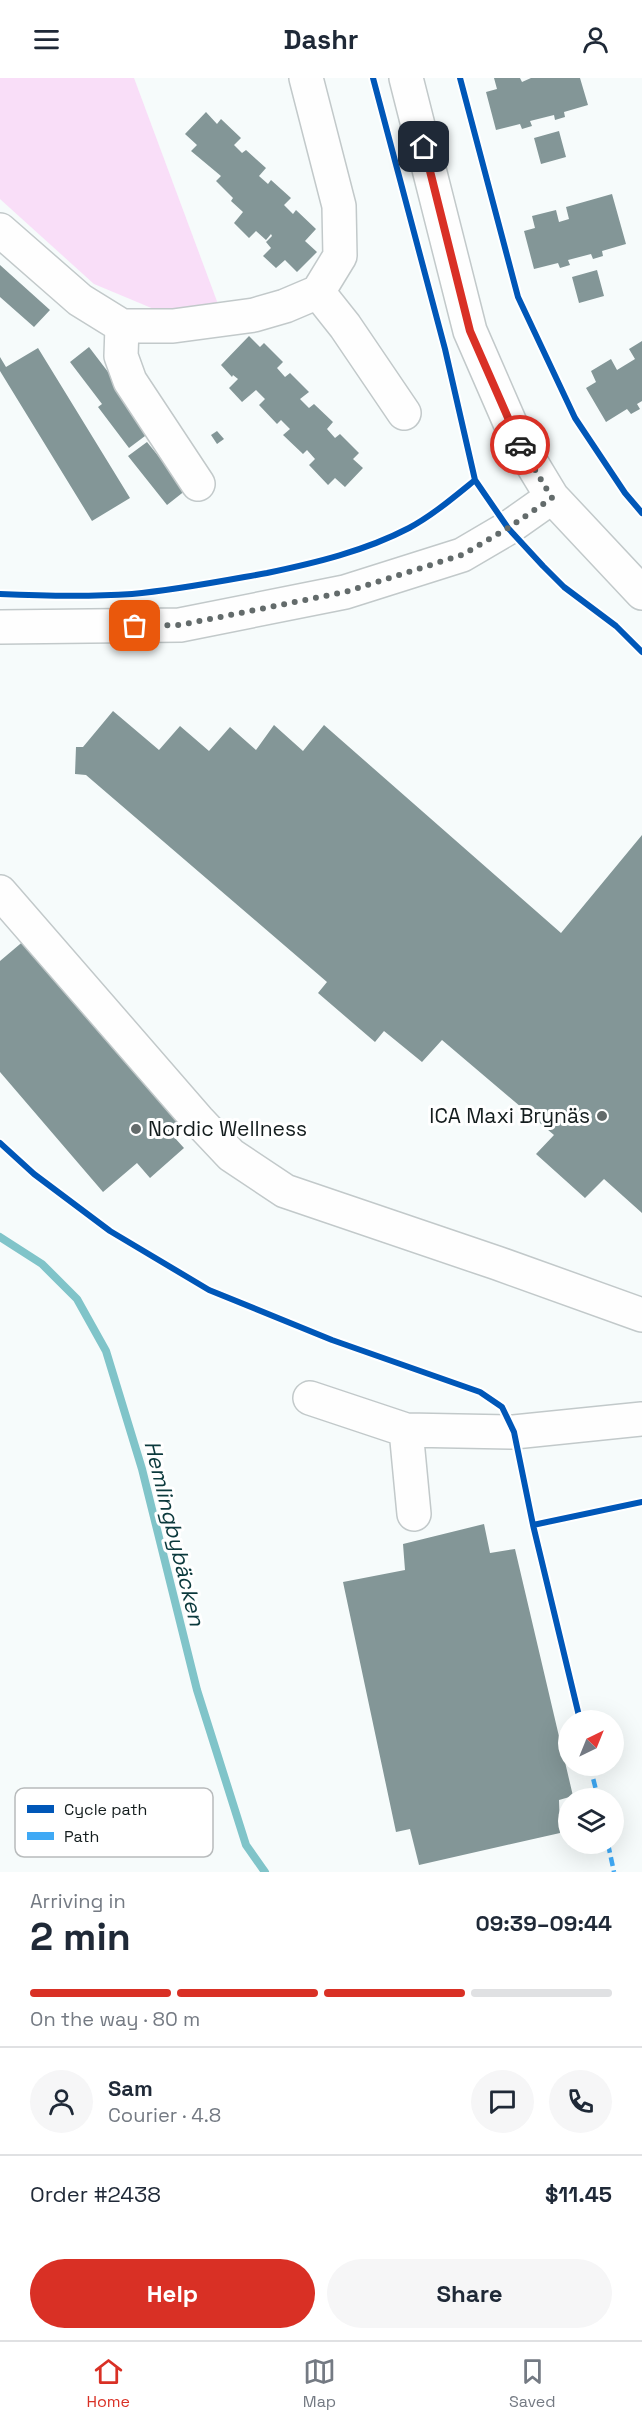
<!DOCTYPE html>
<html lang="en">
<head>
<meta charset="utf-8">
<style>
	:root { --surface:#fff; --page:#f6f6f7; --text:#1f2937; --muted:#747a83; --line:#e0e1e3; --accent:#d93025 }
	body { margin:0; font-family:"Space Grotesk",sans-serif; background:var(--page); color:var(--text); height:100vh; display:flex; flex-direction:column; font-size:22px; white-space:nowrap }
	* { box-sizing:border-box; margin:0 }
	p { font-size:20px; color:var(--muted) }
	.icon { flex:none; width:33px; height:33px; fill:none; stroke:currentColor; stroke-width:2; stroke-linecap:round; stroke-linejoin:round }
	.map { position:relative; height:1794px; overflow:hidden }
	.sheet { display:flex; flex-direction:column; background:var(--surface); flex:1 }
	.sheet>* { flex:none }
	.needle { width:39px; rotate:43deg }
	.fabs { position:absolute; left:558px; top:1632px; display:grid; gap:12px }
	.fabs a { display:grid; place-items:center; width:66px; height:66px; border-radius:50%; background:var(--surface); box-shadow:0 6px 24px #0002; font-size:30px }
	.pin { position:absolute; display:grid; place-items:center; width:51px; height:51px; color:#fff; margin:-26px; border-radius:12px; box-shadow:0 3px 9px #0006 }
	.courier { position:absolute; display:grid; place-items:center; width:60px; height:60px; margin:-30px; border:4px solid #d93025; border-radius:50%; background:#fff; color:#222; box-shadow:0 2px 8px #0007 }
	.headline em { font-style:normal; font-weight:800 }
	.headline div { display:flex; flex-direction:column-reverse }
	.headline { display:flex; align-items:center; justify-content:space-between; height:102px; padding:0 30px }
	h1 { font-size:39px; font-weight:800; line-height:45px }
	.bar { display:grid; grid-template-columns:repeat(4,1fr); gap:9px 6px; align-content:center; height:72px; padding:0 30px }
	.bar i { height:8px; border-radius:4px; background:var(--line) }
	.bar .on { background:var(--accent) }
	.bar p { grid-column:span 4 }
	.line { display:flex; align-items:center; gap:15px; padding:0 30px; border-top:2px solid var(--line) }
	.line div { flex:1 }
	.round { display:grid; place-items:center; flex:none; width:63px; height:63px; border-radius:32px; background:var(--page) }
	.primary-button { display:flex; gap:12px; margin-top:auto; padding:12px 30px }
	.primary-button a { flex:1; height:69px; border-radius:36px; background:var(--accent); color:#fff; font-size:24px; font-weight:800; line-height:69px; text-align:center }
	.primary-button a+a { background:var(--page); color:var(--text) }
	header { display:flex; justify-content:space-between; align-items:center; height:78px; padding:0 30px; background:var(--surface); font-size:27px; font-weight:800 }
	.tabs { display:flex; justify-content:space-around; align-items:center; height:84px; border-top:2px solid var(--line); background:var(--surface); font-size:16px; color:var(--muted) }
	.tabs a { display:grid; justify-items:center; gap:3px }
	.tabs .on { color:var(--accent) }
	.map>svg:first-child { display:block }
</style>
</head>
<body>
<header><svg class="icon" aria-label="menu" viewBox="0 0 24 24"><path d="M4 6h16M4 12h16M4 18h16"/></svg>Dashr<svg class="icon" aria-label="person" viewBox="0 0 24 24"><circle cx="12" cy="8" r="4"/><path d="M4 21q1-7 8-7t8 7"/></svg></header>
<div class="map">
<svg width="642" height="1794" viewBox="0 0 642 1794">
	<rect width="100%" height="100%" fill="#f6fbfb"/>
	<path fill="#f9def8" d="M 0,0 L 134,0 L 218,226 L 161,234 L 94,206 L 0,121 Z"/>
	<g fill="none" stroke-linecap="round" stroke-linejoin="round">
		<path stroke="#80c4c9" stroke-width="8" d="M 0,1159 L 42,1186 L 77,1221 L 106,1273 L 142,1391 L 197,1612 L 246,1767 L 265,1794"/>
	</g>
	<path fill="#839697" d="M 494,0 L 520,0 L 522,4 L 531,0 L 580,0 L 588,27 L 564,34 L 565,39 L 555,42 L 554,37 L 530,43 L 532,48 L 522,51 L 520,46 L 496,52 L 486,14 L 497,11 Z
		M 206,34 L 217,46 L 221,41 L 241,60 L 234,67 L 242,75 L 246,72 L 266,90 L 259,98 L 268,106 L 271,102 L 291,120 L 284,127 L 293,136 L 296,132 L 316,151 L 305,163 L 317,174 L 297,194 L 285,182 L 276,190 L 263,178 L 271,170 L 266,164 L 272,158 L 271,156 L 266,162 L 256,153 L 249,160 L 234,145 L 243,134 L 231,123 L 233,120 L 216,103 L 221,98 L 191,73 L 197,67 L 185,56 Z
		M 559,53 L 566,79 L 541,86 L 534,60 Z
		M 612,116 L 626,166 L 602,173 L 603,178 L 593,181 L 591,176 L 568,182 L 570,187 L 560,190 L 558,185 L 534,191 L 524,153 L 535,150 L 532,138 L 556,132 L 559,144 L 569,141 L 566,129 Z
		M 0,187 L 50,232 L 34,249 L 0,219 Z
		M 597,192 L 604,218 L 579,225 L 572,199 Z
		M 249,258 L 260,269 L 264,265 L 283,284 L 277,290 L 285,299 L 290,295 L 309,314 L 300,321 L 309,330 L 314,326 L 333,344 L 327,351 L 335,360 L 340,356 L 359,375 L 353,381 L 363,390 L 345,409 L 335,400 L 328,407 L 309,387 L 315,381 L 307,372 L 303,376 L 283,357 L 290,351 L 281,342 L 277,346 L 259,327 L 265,321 L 256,312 L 242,324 L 229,310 L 238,301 L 233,297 L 232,299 L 221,287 Z
		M 642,263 L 642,323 L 637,326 L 640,331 L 631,336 L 627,331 L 606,344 L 586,310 L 596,304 L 591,293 L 611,281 L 617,292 L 635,281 L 629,271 Z
		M 89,269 L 121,311 L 117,314 L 149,355 L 129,370 L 98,329 L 102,326 L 70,284 Z
		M 38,270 L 130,420 L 92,443 L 0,293 L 0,279 L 6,289 Z
		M 217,353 L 224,361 L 217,366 L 211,357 Z
		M 147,364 L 186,412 L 167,427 L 128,378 Z
		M 113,633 L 159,672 L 180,648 L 209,673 L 230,649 L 256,672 L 274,647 L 303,673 L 324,647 L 561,855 L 642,757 L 642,1135 L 604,1101 L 585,1120 L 536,1076 L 554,1057 L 442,962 L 422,984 L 384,953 L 375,964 L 318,915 L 327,904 L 86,697 L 75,696 L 76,669 L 83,669 Z
		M 26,861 L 187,1049 L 174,1059 L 184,1070 L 150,1100 L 137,1085 L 103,1114 L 0,994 L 0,883 Z
		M 484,1446 L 490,1475 L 515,1471 L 573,1718 L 559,1722 L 560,1755 L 419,1787 L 410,1751 L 396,1754 L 343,1504 L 405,1492 L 403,1466 Z"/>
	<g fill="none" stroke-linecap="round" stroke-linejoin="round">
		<defs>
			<path id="minor" d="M 406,0 L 470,253 L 517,361 L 552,419 L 642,515
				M 0,152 L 80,222 L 122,248 L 173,248 L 254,237 L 285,228 L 318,214 L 340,178 L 339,128 L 306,0
				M 318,214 L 345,248 L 404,335
				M 122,248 L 121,278 L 130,303 L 198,406
				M 0,549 L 180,547 L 345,514 L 462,477 L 508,450 L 552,419
				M 0,814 L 198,1042 L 231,1077 L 285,1113 L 497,1185 L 642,1237
				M 310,1320 L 406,1352 L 514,1354 L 642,1341
				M 406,1352 L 414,1436"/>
		</defs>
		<use href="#minor" stroke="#c2c9ca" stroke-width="36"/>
		<use href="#minor" stroke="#fefefe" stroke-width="33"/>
		<path stroke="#3fa9f5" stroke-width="4.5" stroke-dasharray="9 4.5" stroke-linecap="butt" d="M 590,1688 L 598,1720
			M 608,1766 L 614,1794"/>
		<defs>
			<path id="cycleway" d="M 373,0 L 445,271 L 475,402 L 508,450 L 543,488 L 564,509 L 616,548 L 642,574
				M 460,0 L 518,219 L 575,340 L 625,415 L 642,435
				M 0,516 C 44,518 88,519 132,516 C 177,512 222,503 267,495 C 315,485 365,473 409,450 C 433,437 454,419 475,402
				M 0,1065 L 34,1096 L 110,1153 L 209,1212 L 332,1262 L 480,1314 L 502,1329 L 514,1354 L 533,1447 L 580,1642
				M 533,1447 L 642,1424"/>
		</defs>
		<use href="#cycleway" stroke="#fff" stroke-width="10"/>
		<use href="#cycleway" stroke="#0057b8" stroke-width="6"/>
	</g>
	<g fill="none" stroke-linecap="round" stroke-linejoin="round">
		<path stroke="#636b6b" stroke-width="6" stroke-dasharray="0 10.8" d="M 135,548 L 180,547 L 345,514 L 462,477 L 508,450 L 552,420 L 520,367"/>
		<path stroke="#d93025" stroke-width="8" d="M 424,69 L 470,253 L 520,367"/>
	</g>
	<g fill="#636b6b" stroke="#fff" stroke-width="2">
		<circle cx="602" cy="1038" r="6"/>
		<circle cx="136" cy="1051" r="6"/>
	</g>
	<g text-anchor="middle" stroke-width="6" stroke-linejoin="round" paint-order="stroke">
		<g font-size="21" fill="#141d1e" stroke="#fff" text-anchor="end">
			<text x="590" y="1045">ICA Maxi Brynäs</text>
			<text x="148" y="1058" text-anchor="start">Nordic Wellness</text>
		</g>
		<g font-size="22" font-style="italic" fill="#0b393c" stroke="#fff">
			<text transform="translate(175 1455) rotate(76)" y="8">Hemlingbybäcken</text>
		</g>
	</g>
	<rect x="15" y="1710" width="198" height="69" rx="9" fill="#fff" stroke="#b8bbbc" stroke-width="1.5"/>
	<rect x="27" y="1727" width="27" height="8" fill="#0057b8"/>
	<rect x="27" y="1754" width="27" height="8" fill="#3fa9f5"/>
	<g font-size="16" fill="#141d1e">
		<text x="64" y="1737">Cycle path</text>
		<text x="64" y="1764">Path</text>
	</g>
</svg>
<div class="fabs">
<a><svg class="needle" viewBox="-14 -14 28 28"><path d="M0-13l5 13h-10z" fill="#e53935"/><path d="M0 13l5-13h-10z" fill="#747a83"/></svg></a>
<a><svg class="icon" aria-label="layers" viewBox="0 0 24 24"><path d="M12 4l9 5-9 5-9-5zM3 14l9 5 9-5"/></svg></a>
</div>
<div class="pin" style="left:135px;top:548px;background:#ea580c"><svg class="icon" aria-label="bag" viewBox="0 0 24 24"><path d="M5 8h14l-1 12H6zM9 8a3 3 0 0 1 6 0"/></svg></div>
<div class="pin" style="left:424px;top:69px;background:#1f2937"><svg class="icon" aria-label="home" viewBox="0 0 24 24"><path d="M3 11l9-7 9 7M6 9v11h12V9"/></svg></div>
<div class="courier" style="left:520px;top:367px"><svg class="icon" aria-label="car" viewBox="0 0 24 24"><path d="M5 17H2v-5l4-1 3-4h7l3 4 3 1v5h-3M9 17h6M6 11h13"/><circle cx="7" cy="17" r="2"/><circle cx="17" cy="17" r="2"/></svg></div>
</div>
<section class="sheet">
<div class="headline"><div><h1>2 min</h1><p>Arriving in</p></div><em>09:39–09:44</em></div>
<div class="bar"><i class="on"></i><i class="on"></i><i class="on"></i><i></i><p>On the way · 80 m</p></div>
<div class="line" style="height:108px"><a class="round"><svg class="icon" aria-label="person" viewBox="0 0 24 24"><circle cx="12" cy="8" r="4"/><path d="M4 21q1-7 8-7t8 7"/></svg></a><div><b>Sam</b><p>Courier · 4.8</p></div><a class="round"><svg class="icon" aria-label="chat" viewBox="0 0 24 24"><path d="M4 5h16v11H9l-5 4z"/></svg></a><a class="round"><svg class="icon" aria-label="phone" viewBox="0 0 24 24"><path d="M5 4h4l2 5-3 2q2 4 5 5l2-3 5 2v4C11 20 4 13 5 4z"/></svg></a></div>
<div class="line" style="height:78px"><div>Order #2438</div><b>$11.45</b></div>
<div class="primary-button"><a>Help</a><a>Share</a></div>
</section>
<nav class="tabs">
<a class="on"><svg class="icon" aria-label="home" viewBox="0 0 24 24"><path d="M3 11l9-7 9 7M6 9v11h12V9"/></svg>Home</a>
<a><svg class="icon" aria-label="map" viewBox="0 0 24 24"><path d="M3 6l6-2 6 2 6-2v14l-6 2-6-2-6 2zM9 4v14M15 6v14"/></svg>Map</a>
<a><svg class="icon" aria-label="saved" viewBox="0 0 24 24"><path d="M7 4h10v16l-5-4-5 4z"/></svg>Saved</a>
</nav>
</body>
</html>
